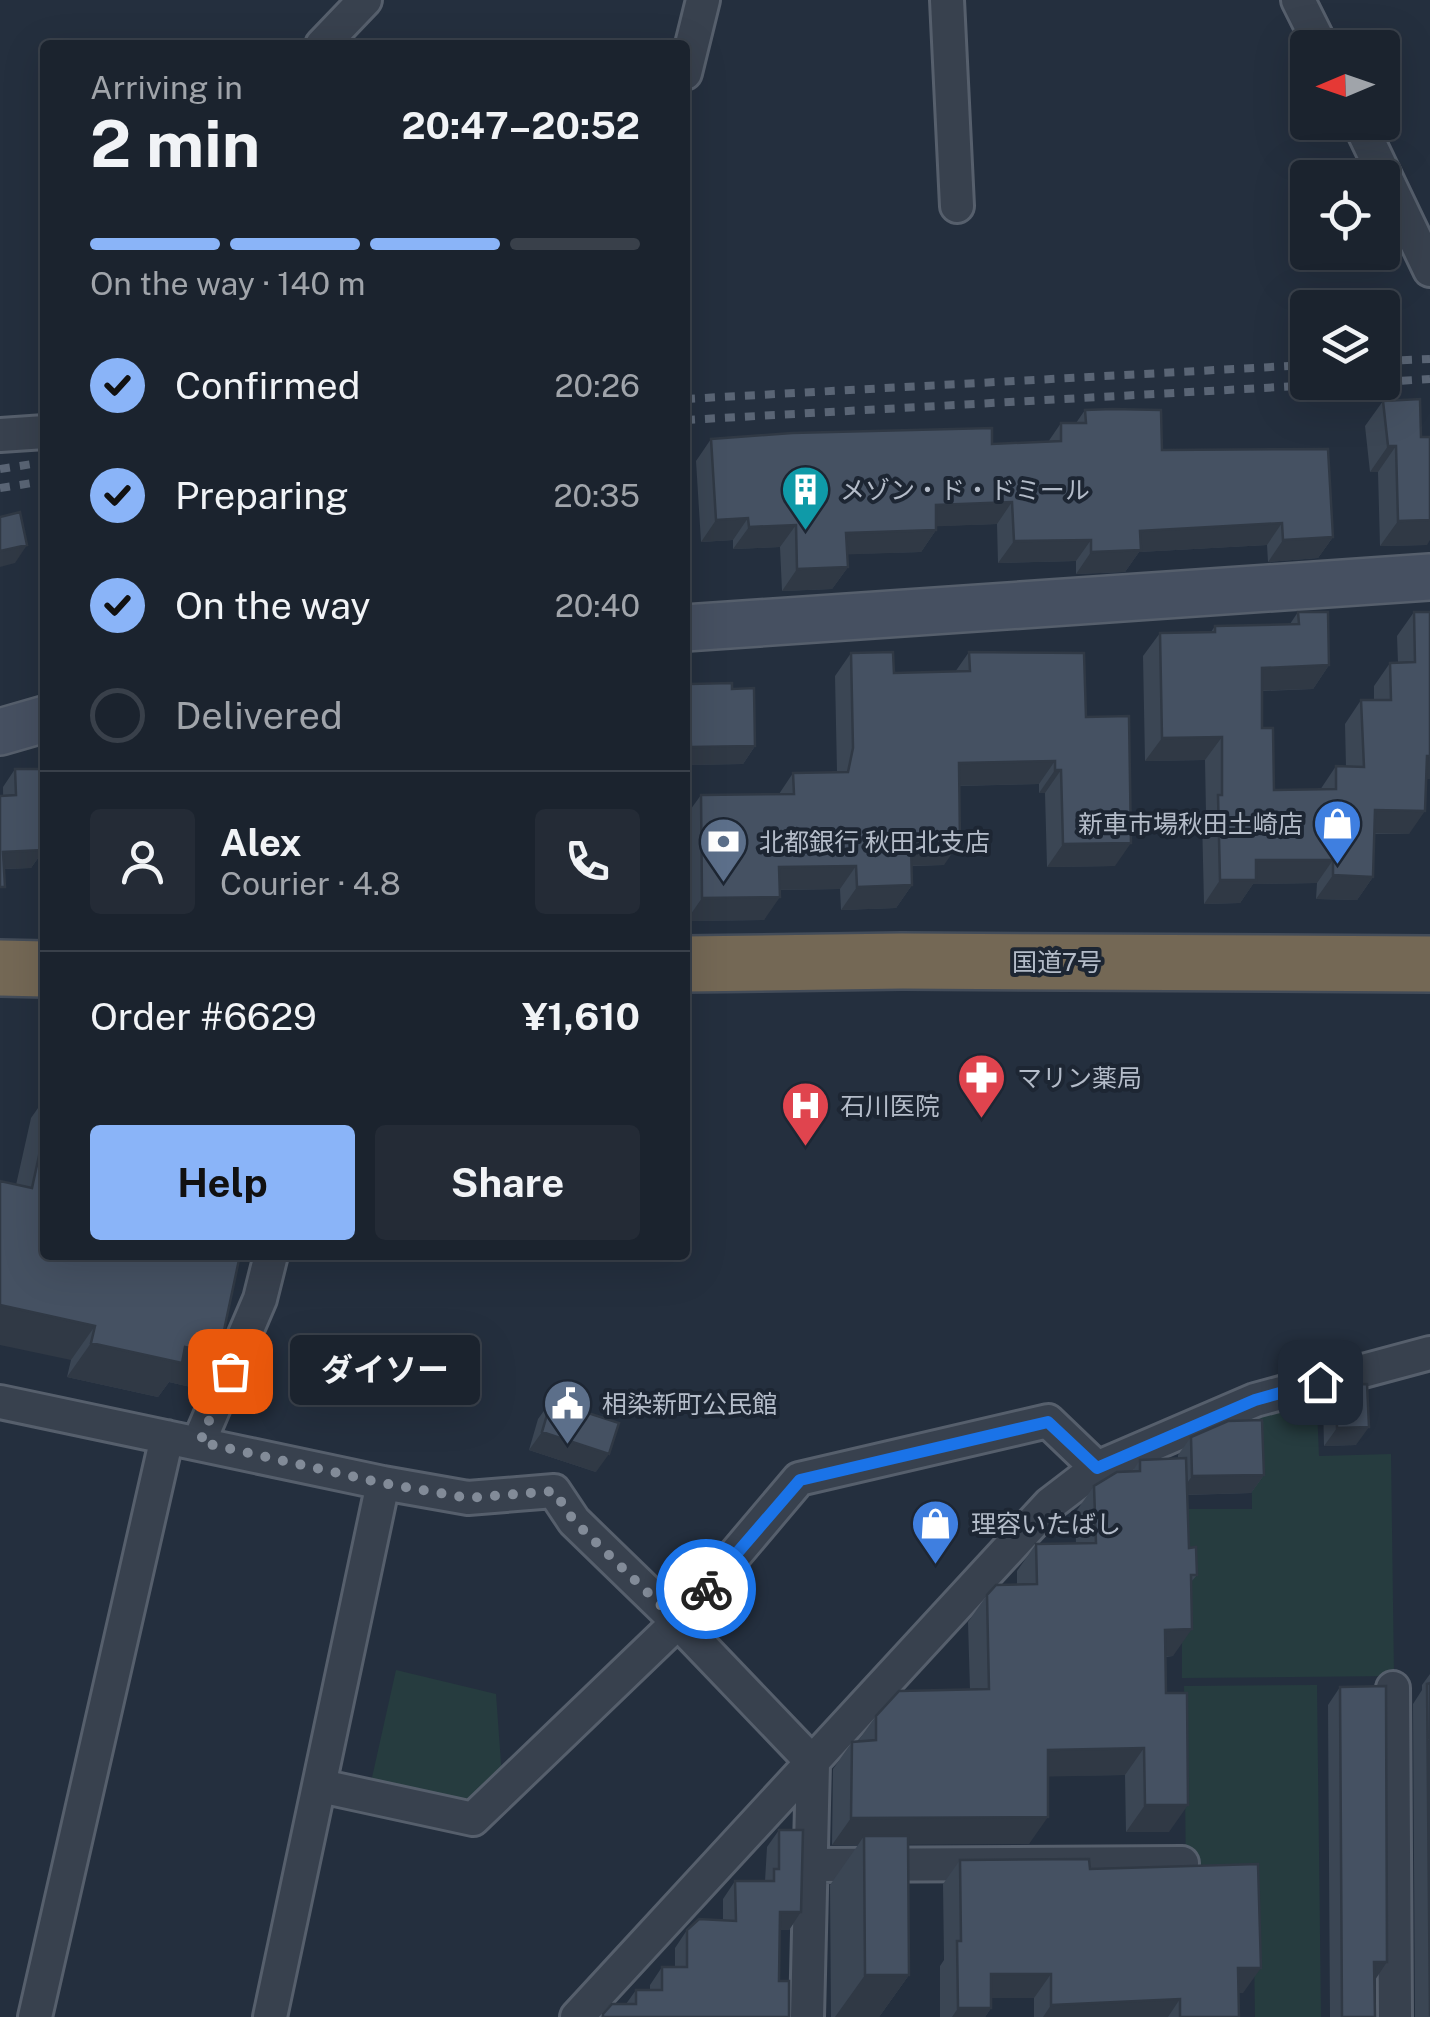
<!DOCTYPE html>
<html lang="en">
<head>
<meta charset="utf-8">
<style>
	:root { --surface:#1b232e; --page:#242b36; --text:#f1f3f6; --muted:#a0a4aa; --line:#39404a; --accent:#8ab4f8 }
	body { margin:0; font-family:"Public Sans","Noto Sans JP",sans-serif; background:var(--page); color:var(--text); height:100vh; display:flex; flex-direction:column; font-size:38px; white-space:nowrap }
	* { box-sizing:border-box; margin:0 }
	p { font-size:32px; color:var(--muted) }
	.icon { flex:none; width:55px; height:55px; fill:none; stroke:currentColor; stroke-width:2; stroke-linecap:round; stroke-linejoin:round }
	.map { position:relative; flex:1; overflow:hidden }
	.side { position:absolute; left:40px; top:40px; width:650px; height:1220px; display:flex; flex-direction:column; background:var(--surface); border-radius:10px; box-shadow:0 10px 40px #0002,0 0 0 2px var(--line) }
	.side>* { flex:none }
	.needle { width:65px; rotate:268deg }
	.controls { position:absolute; left:1290px; top:30px; display:grid; gap:20px }
	.controls a { display:grid; place-items:center; width:110px; height:110px; border-radius:10px; background:var(--surface); box-shadow:0 10px 40px #0002,0 0 0 2px var(--line); font-size:50px }
	.pin { position:absolute; display:grid; place-items:center; width:85px; height:85px; color:#fff; margin:-42px; border-radius:20px; box-shadow:0 5px 15px #0006 }
	.courier { position:absolute; display:grid; place-items:center; width:100px; height:100px; margin:-50px; border:8px solid #1a73e8; border-radius:50%; background:#fff; color:#222; box-shadow:0 2px 12px #0007 }
	.bubble { position:absolute; height:70px; border-radius:10px; background:var(--surface); box-shadow:0 10px 40px #0002,0 0 0 2px var(--line); font-size:32px; font-weight:700; line-height:70px; text-align:center }
	.summary em { font-style:normal; font-weight:700 }
	.summary div { display:flex; flex-direction:column-reverse }
	.summary { display:flex; align-items:center; justify-content:space-between; height:170px; padding:0 50px }
	h1 { font-size:65px; font-weight:700; line-height:75px }
	.bar { display:grid; grid-template-columns:repeat(4,1fr); gap:15px 10px; align-content:center; height:120px; padding:0 50px }
	.bar i { height:12px; border-radius:8px; background:var(--line) }
	.bar .on { background:var(--accent) }
	.bar p { grid-column:span 4 }
	.line { display:flex; align-items:center; gap:25px; padding:0 50px; border-top:2px solid var(--line) }
	.line div { flex:1 }
	.round { display:grid; place-items:center; flex:none; width:105px; height:105px; border-radius:10px; background:var(--page) }
	ol { padding:0 50px; list-style:none }
	li { display:flex; align-items:center; gap:30px; height:110px }
	li p { margin-inline-start:auto }
	li .icon { padding:10px; border-radius:50%; background:var(--accent); color:#111; stroke-width:4 }
	li:last-child { color:var(--muted) }
	li i { width:55px; height:55px; border:5px solid var(--line); border-radius:50% }
	.button { display:flex; gap:20px; margin-top:auto; padding:20px 50px }
	.button a { flex:1; height:115px; border-radius:10px; background:var(--accent); color:#111; font-size:40px; font-weight:700; line-height:115px; text-align:center }
	.button a+a { background:var(--page); color:var(--text) }
	.map>svg:first-child { display:block }
</style>
</head>
<body>
<div class="map">
<svg width="1430" height="2017" viewBox="0 0 1430 2017">
	<rect width="100%" height="100%" fill="#242f3e"/>
	<path fill="#263c3f" d="M 1317,1407 L 1319,1456 L 1391,1454 L 1394,1676 L 1182,1678 L 1182,1509 L 1252,1509 L 1251,1422 L 1268,1414 Z
		M 396,1670 L 496,1694 L 502,1777 L 471,1804 L 371,1782 Z
		M 1317,1685 L 1321,2017 L 1255,2017 L 1253,1882 L 1186,1882 L 1184,1686 Z"/>
	<g fill="none" stroke-linecap="round" stroke-linejoin="round">
		<defs>
			<path id="street" d="M 947,0 L 957,206
				M 1298,0 L 1322,48
				M 322,45 L 365,0
				M 685,73 L 703,0
				M 1359,122 L 1430,270
				M 0,435 L 45,432
				M 0,1402 L 383,1483 L 468,1498 L 554,1491 L 574,1521 L 678,1622 L 813,1763 L 807,2017
				M 199,1442 L 260,1299 L 271,1255
				M 1393,1688 L 1395,2017
				M 321,1786 L 473,1819 L 678,1622 L 799,1479 L 1048,1421 L 1097,1468
				M 811,1865 L 1182,1863
				M 35,2017 L 167,1437
				M 270,2017 L 383,1483
				M 577,2017 L 1050,1504 L 1097,1468 L 1255,1400 L 1430,1353"/>
			<path id="secondary" d="M 685,628 L 1430,577
				M 0,732 L 45,719"/>
			<path id="highway" d="M 685,964 L 902,961 L 1430,964
				M 0,968 L 45,969"/>
		</defs>
		<use href="#street" stroke="#565f6c" stroke-width="38"/>
		<use href="#secondary" stroke="#565f6c" stroke-width="50"/>
		<use href="#highway" stroke="#434c59" stroke-width="60"/>
		<use href="#street" stroke="#38414e" stroke-width="32"/>
		<use href="#secondary" stroke="#465061" stroke-width="45"/>
		<use href="#highway" stroke="#746855" stroke-width="55"/>
		<path stroke="#5a6575" stroke-width="8" stroke-dasharray="10 10" stroke-linecap="butt" d="M 1382,361 L 1430,359
			M 1382,382 L 1430,379
			M 685,399 L 1308,365
			M 685,420 L 1371,382
			M 0,469 L 45,462
			M 0,488 L 45,481"/>
	</g>
	<path fill="#3b4654" d="M 1383,401 L 1421,437 L 1427,545 L 1380,546 L 1378,472 L 1370,472 L 1365,426 Z
		M 1085,410 L 1333,537 L 1318,558 L 1268,562 L 1267,545 L 1139,552 L 1125,572 L 1076,574 L 1076,561 L 998,563 L 997,524 L 936,526 L 936,530 L 921,552 L 847,554 L 848,567 L 832,589 L 782,591 L 780,547 L 733,549 L 733,540 L 701,542 L 696,461 L 711,439 L 992,444 L 1048,442 L 1061,423 L 1076,423 Z
		M 1298,612 L 1329,665 L 1313,689 L 1262,691 L 1262,728 L 1274,790 L 1320,790 L 1336,766 L 1346,767 L 1345,724 L 1361,700 L 1374,700 L 1374,686 L 1390,663 L 1398,663 L 1397,636 L 1414,612 L 1426,779 L 1409,834 L 1375,834 L 1373,877 L 1357,900 L 1316,899 L 1317,883 L 1253,884 L 1240,903 L 1204,904 L 1202,818 L 1206,813 L 1205,760 L 1145,761 L 1143,656 L 1160,633 L 1211,632 L 1215,626 L 1290,624 Z
		M 969,652 L 1086,717 L 1115,866 L 1047,867 L 1045,793 L 1039,793 L 1039,784 L 959,786 L 944,865 L 912,866 L 912,885 L 896,908 L 841,910 L 840,889 L 780,890 L 764,920 L 686,921 L 685,817 L 701,795 L 779,794 L 793,773 L 837,772 L 835,676 L 851,653 L 894,673 L 955,672 Z
		M 689,684 L 732,689 L 755,746 L 743,764 L 685,765 L 685,690 Z
		M 15,769 L 45,771 L 45,851 L 43,851 L 31,868 L 4,869 L 3,787 Z
		M 45,1098 L 45,1255 L 195,1388 L 169,1382 L 158,1397 L 67,1377 L 71,1360 L 16,1185 L 31,1118 Z
		M 1336,1385 L 1356,1445 L 1324,1446 L 1323,1403 Z
		M 551,1401 L 596,1472 L 529,1450 L 538,1419 Z
		M 1191,1437 L 1264,1475 L 1251,1493 L 1187,1495 L 1189,1548 L 1197,1575 L 1191,1582 L 1173,1656 L 1166,1657 L 1169,1832 L 1126,1832 L 1125,1775 L 1048,1776 L 1029,1844 L 908,1844 L 909,1975 L 879,2017 L 831,2017 L 830,1885 L 858,1845 L 832,1845 L 833,1769 L 852,1742 L 858,1741 L 876,1716 L 970,1690 L 968,1622 L 987,1595 L 1017,1585 L 1017,1571 L 1036,1544 L 1076,1544 L 1075,1513 L 1094,1486 L 1132,1472 L 1140,1460 L 1178,1458 L 1178,1455 Z
		M 1430,1674 L 1430,2017 L 1415,2017 L 1413,1704 L 1422,1690 L 1422,1685 Z
		M 1340,1687 L 1374,1980 L 1375,2017 L 1330,2017 L 1328,1705 Z
		M 779,1830 L 801,1912 L 789,1930 L 779,1930 L 779,1981 L 789,2017 L 601,2017 L 612,2004 L 626,2004 L 636,1990 L 650,1990 L 650,1985 L 662,1967 L 675,1967 L 675,1948 L 687,1930 L 723,1920 L 723,1899 L 735,1881 L 765,1881 L 767,1847 Z
		M 960,1860 L 1090,1869 L 1243,1993 L 1239,1993 L 1239,2017 L 1034,2017 L 1034,1998 L 991,1998 L 991,2008 L 985,2017 L 940,2017 L 940,1966 L 944,1960 L 943,1884 Z"/>
	<path fill="#303945" d="M 1388,446 L 1396,446 L 1378,472 L 1370,472 Z
		M 1012,502 L 997,524 L 920,527 L 936,505 Z
		M 748,518 L 733,540 L 701,542 L 716,520 Z
		M 1430,520 L 1430,540 L 1427,545 L 1380,546 L 1398,521 Z
		M 1282,523 L 1267,545 L 1139,552 L 1125,572 L 1076,574 L 1091,552 L 1140,531 Z
		M 796,525 L 780,547 L 733,549 L 749,527 Z
		M 936,530 L 921,552 L 831,555 L 846,533 Z
		M 1333,537 L 1318,558 L 1268,562 L 1283,540 Z
		M 1091,540 L 1076,561 L 998,563 L 1014,541 Z
		M 27,545 L 15,563 L 0,567 L 0,551 Z
		M 848,567 L 832,589 L 782,591 L 797,569 Z
		M 1329,665 L 1313,689 L 1245,691 L 1262,668 Z
		M 1222,737 L 1205,760 L 1145,761 L 1162,738 Z
		M 755,746 L 743,764 L 685,765 L 685,756 L 691,747 Z
		M 1427,756 L 1430,756 L 1430,779 L 1411,780 Z
		M 1055,761 L 1039,784 L 943,786 L 959,763 Z
		M 1055,770 L 1061,770 L 1045,793 L 1039,793 Z
		M 1375,810 L 1425,811 L 1409,834 L 1359,833 Z
		M 43,833 L 45,833 L 45,851 L 43,851 L 31,868 L 0,869 L 3,852 Z
		M 960,842 L 944,865 L 895,866 L 911,843 Z
		M 1131,843 L 1115,866 L 1047,867 L 1063,844 Z
		M 1256,860 L 1333,860 L 1317,883 L 1253,884 L 1240,903 L 1204,904 L 1220,880 Z
		M 856,866 L 840,889 L 763,890 L 779,867 Z
		M 1333,875 L 1373,877 L 1357,900 L 1316,899 Z
		M 912,885 L 896,908 L 841,910 L 857,887 Z
		M 780,897 L 764,920 L 686,921 L 702,898 Z
		M 0,1305 L 95,1326 L 71,1360 L 0,1345 Z
		M 91,1343 L 185,1347 L 219,1354 L 195,1388 L 169,1382 L 158,1397 L 67,1377 Z
		M 1369,1427 L 1356,1445 L 1324,1446 L 1337,1428 Z
		M 542,1432 L 609,1454 L 596,1472 L 529,1450 Z
		M 1264,1475 L 1251,1493 L 1179,1495 L 1192,1476 Z
		M 1192,1629 L 1173,1656 L 1146,1657 L 1165,1630 Z
		M 1144,1748 L 1125,1775 L 1029,1777 L 1048,1750 Z
		M 1145,1805 L 1188,1805 L 1169,1832 L 1126,1832 Z
		M 1048,1817 L 1029,1844 L 864,1845 L 864,1836 L 858,1845 L 832,1845 L 851,1818 Z
		M 780,1912 L 801,1912 L 789,1930 L 767,1930 Z
		M 1374,1962 L 1387,1962 L 1375,1980 Z
		M 1238,1968 L 1261,1968 L 1243,1993 L 1221,1993 Z
		M 991,1974 L 1051,1974 L 1034,1998 L 973,1998 Z
		M 865,1975 L 909,1975 L 879,2017 L 835,2017 Z
		M 1180,1999 L 1168,2017 L 1043,2017 L 1051,2005 Z
		M 958,2008 L 991,2008 L 985,2017 L 952,2017 Z"/>
	<path fill="#455162" stroke="#303945" stroke-width="2.5" d="M 1420,399 L 1421,437 L 1430,437 L 1430,520 L 1398,521 L 1396,446 L 1388,446 L 1383,401 Z
		M 1112,409 L 1161,410 L 1162,450 L 1328,449 L 1333,537 L 1283,540 L 1282,523 L 1140,531 L 1141,550 L 1091,552 L 1091,540 L 1014,541 L 1012,502 L 936,505 L 936,530 L 846,533 L 848,567 L 797,569 L 796,525 L 749,527 L 748,518 L 716,520 L 711,439 L 792,433 L 992,428 L 992,444 L 1061,441 L 1061,423 L 1086,423 L 1085,410 Z
		M 20,512 L 27,545 L 0,551 L 0,517 Z
		M 1298,612 L 1328,612 L 1329,665 L 1262,668 L 1262,728 L 1273,728 L 1274,790 L 1336,789 L 1336,766 L 1364,767 L 1361,700 L 1391,700 L 1390,663 L 1415,662 L 1414,612 L 1430,612 L 1430,756 L 1427,756 L 1425,811 L 1375,810 L 1373,877 L 1333,875 L 1333,860 L 1256,860 L 1256,880 L 1220,880 L 1218,795 L 1222,795 L 1222,737 L 1162,738 L 1160,633 L 1215,632 L 1215,626 L 1299,624 Z
		M 893,652 L 894,673 L 970,671 L 969,652 L 1084,653 L 1086,717 L 1129,716 L 1131,843 L 1063,844 L 1061,770 L 1055,770 L 1055,761 L 959,763 L 960,842 L 911,843 L 912,885 L 857,887 L 856,866 L 779,867 L 780,897 L 702,898 L 701,795 L 794,794 L 793,773 L 848,772 L 853,748 L 851,653 Z
		M 732,683 L 732,689 L 754,688 L 755,746 L 691,747 L 689,684 Z
		M 15,769 L 42,769 L 42,771 L 45,771 L 45,833 L 43,833 L 43,850 L 3,852 L 5,887 L 0,887 L 0,796 L 16,795 Z
		M 45,1128 L 45,1255 L 240,1255 L 219,1354 L 185,1347 L 182,1363 L 91,1343 L 95,1326 L 0,1305 L 0,1181 L 32,1188 Z
		M 1367,1384 L 1369,1427 L 1337,1428 L 1336,1385 Z
		M 551,1401 L 619,1423 L 609,1454 L 542,1432 Z
		M 1262,1420 L 1264,1475 L 1192,1476 L 1191,1437 L 1228,1421 Z
		M 1186,1458 L 1189,1548 L 1196,1547 L 1197,1575 L 1191,1575 L 1192,1629 L 1165,1630 L 1166,1693 L 1187,1693 L 1188,1805 L 1145,1805 L 1144,1748 L 1048,1750 L 1048,1817 L 851,1818 L 852,1742 L 876,1740 L 876,1716 L 899,1691 L 989,1689 L 987,1595 L 996,1585 L 1037,1584 L 1036,1544 L 1096,1543 L 1094,1486 L 1117,1472 L 1140,1471 L 1140,1460 Z
		M 1430,1683 L 1430,2016 L 1427,1684 Z
		M 1386,1686 L 1387,1962 L 1374,1962 L 1375,2017 L 1342,2017 L 1340,1687 Z
		M 779,1830 L 803,1830 L 801,1912 L 780,1912 L 779,1981 L 789,1981 L 789,2017 L 603,2017 L 603,2014 L 612,2004 L 636,2004 L 636,1990 L 662,1990 L 662,1967 L 687,1967 L 687,1930 L 699,1919 L 736,1921 L 735,1881 L 774,1881 L 774,1869 L 779,1869 Z
		M 864,1836 L 908,1836 L 909,1975 L 865,1975 Z
		M 1089,1859 L 1090,1869 L 1258,1864 L 1261,1968 L 1238,1968 L 1239,2017 L 1180,2017 L 1180,1999 L 1051,2005 L 1051,1974 L 991,1974 L 991,2008 L 958,2008 L 957,1941 L 961,1941 L 960,1860 Z"/>
	<g fill="none" stroke-linecap="round" stroke-linejoin="round">
		<path stroke="#828b98" stroke-width="10" stroke-dasharray="0 18" d="M 230,1371 L 200,1442 L 382,1483 L 468,1498 L 554,1491 L 574,1521 L 678,1622 L 706,1589"/>
		<path stroke="#1a73e8" stroke-width="12" d="M 706,1589 L 800,1480 L 1048,1422 L 1097,1468 L 1255,1400 L 1320,1382"/>
	</g>
	<defs>
		<symbol id="building-pin" viewBox="-11 -11 22 30"><path d="M0 17L-7.5 6A9.5 9.5 0 1 1 7.5 6Z" fill="#0f9aa8" stroke="#1d2633"/><path d="M-4-6H4V6H1V3H-1V6H-4ZM-2.5-4.3h1.7v1.8h-1.7ZM.8-4.3h1.7v1.8H.8ZM-2.5-1h1.7V.8h-1.7ZM.8-1h1.7V.8H.8Z" fill="#fff"/></symbol>
		<symbol id="shop-pin" viewBox="-11 -11 22 30"><path d="M0 17L-7.5 6A9.5 9.5 0 1 1 7.5 6Z" fill="#3f7fe0" stroke="#1d2633"/><path d="M-5-2.5h2.3a2.7 3.5 0 0 1 5.4 0H5L5.5 6h-11ZM-1.5-2.5h3a1.5 2.3 0 0 0-3 0Z" fill="#fff"/></symbol>
		<symbol id="bank-pin" viewBox="-11 -11 22 30"><path d="M0 17L-7.5 6A9.5 9.5 0 1 1 7.5 6Z" fill="#5c6f8a" stroke="#1d2633"/><path d="M-6-4H6V4H-6ZM0-2.3a2.3 2.3 0 1 0 0 4.6a2.3 2.3 0 1 0 0-4.6Z" fill="#fff"/></symbol>
		<symbol id="pharmacy-pin" viewBox="-11 -11 22 30"><path d="M0 17L-7.5 6A9.5 9.5 0 1 1 7.5 6Z" fill="#e0444e" stroke="#1d2633"/><path d="M-2-6h4v4h4v4h-4v4h-4v-4h-4v-4h4Z" fill="#fff"/></symbol>
		<symbol id="hospital-pin" viewBox="-11 -11 22 30"><path d="M0 17L-7.5 6A9.5 9.5 0 1 1 7.5 6Z" fill="#e0444e" stroke="#1d2633"/><path d="M-5-5h3v3.5h4V-5h3V5h-3V1.5h-4V5h-3Z" fill="#fff"/></symbol>
		<symbol id="civic-pin" viewBox="-11 -11 22 30"><path d="M0 17L-7.5 6A9.5 9.5 0 1 1 7.5 6Z" fill="#5c6f8a" stroke="#1d2633"/><path d="M-.6-6.5H3V-4.5H.6V-3L4-1V1h2V6H-6V1h2V-1L-.6-3ZM-1.2 2.5V6h2.4V2.5Z" fill="#fff"/></symbol>
	</defs>
	<g fill-rule="evenodd">
		<use href="#building-pin" x="778" y="462" width="55" height="75"/>
		<use href="#shop-pin" x="1310" y="796" width="55" height="75"/>
		<use href="#bank-pin" x="696" y="814" width="55" height="75"/>
		<use href="#pharmacy-pin" x="954" y="1050" width="55" height="75"/>
		<use href="#hospital-pin" x="778" y="1078" width="55" height="75"/>
		<use href="#civic-pin" x="540" y="1376" width="55" height="75"/>
		<use href="#shop-pin" x="908" y="1496" width="55" height="75"/>
	</g>
	<g text-anchor="middle" stroke-width="8" stroke-linejoin="round" paint-order="stroke">
		<g font-size="25" fill="#b4bcc9" stroke="#1d2633" text-anchor="start">
			<text x="840" y="499">メゾン・ド・ドミール</text>
			<text x="1303" y="833" text-anchor="end">新車市場秋田土崎店</text>
			<text x="759" y="851">北都銀行 秋田北支店</text>
			<text x="1017" y="1087">マリン薬局</text>
			<text x="840" y="1115">石川医院</text>
			<text x="602" y="1413">相染新町公民館</text>
			<text x="971" y="1533">理容いたばし</text>
		</g>
		<g font-size="25" fill="#b4bcc9" stroke="#1d2633">
			<text x="1057" y="971">国道7号</text>
		</g>
	</g>
</svg>
<div class="controls">
<a><svg class="needle" viewBox="-14 -14 28 28"><path d="M0-13l5 13h-10z" fill="#e53935"/><path d="M0 13l5-13h-10z" fill="#a0a4aa"/></svg></a>
<a><svg class="icon" aria-label="locate" viewBox="0 0 24 24"><circle cx="12" cy="12" r="6"/><path d="M12 2v4M12 18v4M2 12h4M18 12h4"/></svg></a>
<a><svg class="icon" aria-label="layers" viewBox="0 0 24 24"><path d="M12 4l9 5-9 5-9-5zM3 14l9 5 9-5"/></svg></a>
</div>
<div class="pin" style="left:230px;top:1371px;background:#ea580c"><svg class="icon" aria-label="bag" viewBox="0 0 24 24"><path d="M5 8h14l-1 12H6zM9 8a3 3 0 0 1 6 0"/></svg></div>
<div class="pin" style="left:1320px;top:1382px;background:#1f2937"><svg class="icon" aria-label="home" viewBox="0 0 24 24"><path d="M3 11l9-7 9 7M6 9v11h12V9"/></svg></div>
<div class="courier" style="left:706px;top:1589px"><svg class="icon" aria-label="bike" viewBox="0 0 24 24"><circle cx="6" cy="16" r="4"/><circle cx="18" cy="16" r="4"/><path d="M6 16l4-8h5l3 8M10 8l3 8H6M13 5h3"/></svg></div>
<div class="bubble" style="left:290px;top:1335px;width:190px">ダイソー</div>
<section class="side">
<div class="summary"><div><h1>2 min</h1><p>Arriving in</p></div><em>20:47–20:52</em></div>
<div class="bar"><i class="on"></i><i class="on"></i><i class="on"></i><i></i><p>On the way · 140 m</p></div>
<ol>
<li><svg class="icon" aria-label="check" viewBox="0 0 24 24"><path d="M5 12l5 5 9-10"/></svg>Confirmed<p>20:26</p></li>
<li><svg class="icon" aria-label="check" viewBox="0 0 24 24"><path d="M5 12l5 5 9-10"/></svg>Preparing<p>20:35</p></li>
<li><svg class="icon" aria-label="check" viewBox="0 0 24 24"><path d="M5 12l5 5 9-10"/></svg>On the way<p>20:40</p></li>
<li><i></i>Delivered</li>
</ol>
<div class="line" style="height:180px"><a class="round"><svg class="icon" aria-label="person" viewBox="0 0 24 24"><circle cx="12" cy="8" r="4"/><path d="M4 21q1-7 8-7t8 7"/></svg></a><div><b>Alex</b><p>Courier · 4.8</p></div><a class="round"><svg class="icon" aria-label="phone" viewBox="0 0 24 24"><path d="M5 4h4l2 5-3 2q2 4 5 5l2-3 5 2v4C11 20 4 13 5 4z"/></svg></a></div>
<div class="line" style="height:130px"><div>Order #6629</div><b>¥1,610</b></div>
<div class="button"><a>Help</a><a>Share</a></div>
</section>
</div>
</body>
</html>
